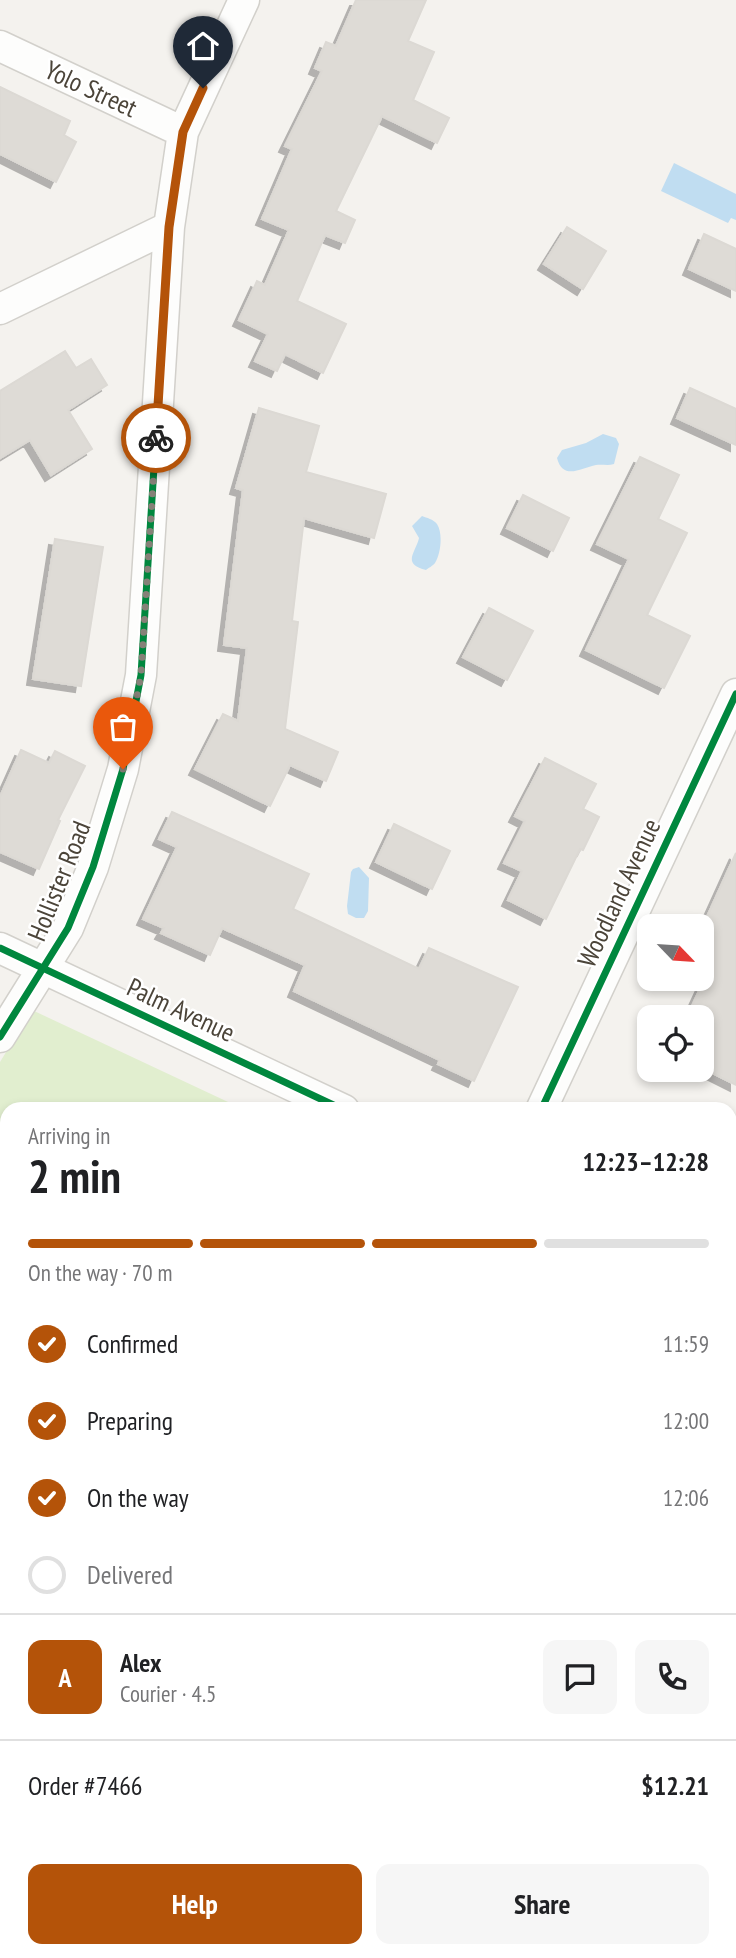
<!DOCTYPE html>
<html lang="en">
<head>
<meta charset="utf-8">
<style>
	:root { --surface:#fff; --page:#f6f6f6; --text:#202124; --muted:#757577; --line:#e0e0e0; --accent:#b45309 }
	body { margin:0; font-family:"PT Sans Narrow",sans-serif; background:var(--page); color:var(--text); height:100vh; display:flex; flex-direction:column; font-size:26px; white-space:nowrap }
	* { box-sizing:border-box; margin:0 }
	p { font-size:23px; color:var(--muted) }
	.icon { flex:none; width:38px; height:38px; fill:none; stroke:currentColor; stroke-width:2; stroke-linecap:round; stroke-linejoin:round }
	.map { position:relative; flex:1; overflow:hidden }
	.sheet { position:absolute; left:0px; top:1102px; width:737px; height:856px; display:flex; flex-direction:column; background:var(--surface); border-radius:21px 21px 0 0; box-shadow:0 4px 10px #0003 }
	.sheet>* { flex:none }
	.needle { width:46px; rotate:115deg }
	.buttons { position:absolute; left:637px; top:914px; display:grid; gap:14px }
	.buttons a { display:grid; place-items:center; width:77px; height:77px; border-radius:14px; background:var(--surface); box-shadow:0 4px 10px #0003; font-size:35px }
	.pin { position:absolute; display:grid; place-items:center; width:60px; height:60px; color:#fff; margin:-72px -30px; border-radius:50% 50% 50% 0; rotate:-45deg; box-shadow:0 0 7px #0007 }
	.pin .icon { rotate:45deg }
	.courier { position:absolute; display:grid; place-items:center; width:70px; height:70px; margin:-35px; border:5px solid #b45309; border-radius:50%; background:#fff; color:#222; box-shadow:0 2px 9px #0007 }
	.summary em { font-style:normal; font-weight:600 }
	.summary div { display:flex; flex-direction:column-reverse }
	.summary { display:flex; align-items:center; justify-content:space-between; height:119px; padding:0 28px }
	h1 { font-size:46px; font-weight:600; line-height:52px }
	.bar { display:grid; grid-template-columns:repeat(4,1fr); gap:10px 7px; align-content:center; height:84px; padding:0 28px }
	.bar i { height:9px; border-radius:5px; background:var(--line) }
	.bar .selected { background:var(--accent) }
	.bar p { grid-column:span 4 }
	.line { display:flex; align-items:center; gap:18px; padding:0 28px; border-top:2px solid var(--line) }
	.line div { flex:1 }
	.round { display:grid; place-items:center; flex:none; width:74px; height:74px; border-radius:14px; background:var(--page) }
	ol { padding:0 28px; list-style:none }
	li { display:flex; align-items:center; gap:21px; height:77px }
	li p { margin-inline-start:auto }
	li .icon { padding:7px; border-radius:50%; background:var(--accent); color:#fff; stroke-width:4 }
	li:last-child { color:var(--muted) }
	li i { width:38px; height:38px; border:4px solid var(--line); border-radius:50% }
	.button { display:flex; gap:14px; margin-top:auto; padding:14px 28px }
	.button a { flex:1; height:80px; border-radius:14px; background:var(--accent); color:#fff; font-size:28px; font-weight:600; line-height:80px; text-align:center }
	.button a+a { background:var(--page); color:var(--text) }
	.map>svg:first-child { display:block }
</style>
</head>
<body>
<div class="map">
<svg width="736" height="1958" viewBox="0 0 736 1958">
	<defs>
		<filter id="shadow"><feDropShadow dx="-6" dy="6" stdDeviation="0" flood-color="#0004"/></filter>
	</defs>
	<rect width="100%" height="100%" fill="#f4f2ee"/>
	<path fill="#e1eecf" d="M 32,1010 L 243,1109 L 7,1110 L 7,1468 L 0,1463 L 0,1062 Z"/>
	<path fill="#c0ddf1" d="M 674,163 L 736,194 L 736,220 L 731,218 L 728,223 L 661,191 Z
		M 603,434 L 616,438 L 619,444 L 614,464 C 608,466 602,464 596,465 C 581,468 563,481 557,458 L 562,450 L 586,443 Z
		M 422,516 C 427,518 433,519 437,524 C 443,533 441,554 435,563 C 434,565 427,569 426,570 C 401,564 416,552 419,538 L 412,526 Z
		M 359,867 L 369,878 L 368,911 L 364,918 L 356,918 L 348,914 L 347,906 L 351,872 L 353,869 Z"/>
	<path fill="#dedbd6" stroke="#dcd9d4" stroke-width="2" filter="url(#shadow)" d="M 356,0 L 426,0 L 408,41 L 434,52 L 413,100 L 449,118 L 437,143 L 382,116 L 336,211 L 355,220 L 345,243 L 325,235 L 297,301 L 346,324 L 323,373 L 285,354 L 277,371 L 255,361 L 268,334 L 239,320 L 257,281 L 265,285 L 289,230 L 262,219 L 292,149 L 285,146 L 322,71 L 315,68 L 326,42 L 336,46 Z
		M 0,87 L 70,121 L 64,135 L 76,142 L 56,182 L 0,154 Z
		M 567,227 L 606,251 L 583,289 L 544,264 Z
		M 704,234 L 736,249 L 736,291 L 689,269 Z
		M 65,351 L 76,368 L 91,359 L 107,385 L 68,410 L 92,449 L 51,475 L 30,440 L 0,458 L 0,391 Z
		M 690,388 L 736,409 L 736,445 L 677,418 Z
		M 259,408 L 319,426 L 306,472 L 386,494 L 374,538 L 304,518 L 292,621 L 298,622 L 285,729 L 338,752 L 326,781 L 290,765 L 270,806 L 195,769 L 223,714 L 238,721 L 247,648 L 224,645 L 243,490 L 236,488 Z
		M 640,457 L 679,475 L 658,519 L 687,533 L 647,615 L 690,636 L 664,688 L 586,650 L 629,559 L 597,544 Z
		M 523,495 L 569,518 L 553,551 L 507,528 Z
		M 55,539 L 103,547 L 81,686 L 33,679 Z
		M 489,608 L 533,631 L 507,680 L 463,657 Z
		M 21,750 L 49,763 L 55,751 L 85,766 L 58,820 L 60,821 L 39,869 L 0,852 L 0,797 Z
		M 545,758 L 596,784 L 583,809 L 599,817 L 583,850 L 580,849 L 546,919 L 508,900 L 522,871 L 504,863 L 525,821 L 515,816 Z
		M 172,812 L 309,874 L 293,909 L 419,969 L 429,948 L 518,987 L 474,1081 L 438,1064 L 440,1060 L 294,991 L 305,965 L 222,928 L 210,955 L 161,933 L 164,928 L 143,919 L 177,847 L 159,839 Z
		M 394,824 L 450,851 L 432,889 L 376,862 Z
		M 736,853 L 736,1085 L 702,1068 L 702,1017 L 687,1017 L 711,965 L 702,961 L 702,928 Z"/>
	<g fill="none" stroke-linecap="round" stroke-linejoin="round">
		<defs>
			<path id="minor" d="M 0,46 L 183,132
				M 0,309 L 169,227 L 183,132 L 244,0
				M 0,948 L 344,1110
				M 0,1037 L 68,928 L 93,867 L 123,769 L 141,675 L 169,227
				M 541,1110 L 736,694
				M 730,1294 L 736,1297
				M 0,1489 L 7,1496
				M 133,1958 L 137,1951"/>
		</defs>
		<use href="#minor" stroke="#d2d0cb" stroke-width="33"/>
		<use href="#minor" stroke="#fdfdfc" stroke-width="30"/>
		<defs>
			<path id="cycleway" d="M 0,948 L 344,1110
				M 0,1037 L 68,928 L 93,867 L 123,769 L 141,675 L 169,227
				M 541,1110 L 736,694"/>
		</defs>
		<use href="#cycleway" stroke="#fff" stroke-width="11"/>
		<use href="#cycleway" stroke="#00873e" stroke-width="7"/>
	</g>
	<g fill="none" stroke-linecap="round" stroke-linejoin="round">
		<path stroke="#868178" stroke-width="7" stroke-dasharray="0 12.6" d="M 123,769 L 141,675 L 156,438"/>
		<path stroke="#b45309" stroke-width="9" d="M 156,438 L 169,227 L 183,132 L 203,88"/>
	</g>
	<g text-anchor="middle" stroke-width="5" stroke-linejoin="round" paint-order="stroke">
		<g font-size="26" fill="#4b4439" stroke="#fff">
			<text transform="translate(91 89) rotate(25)" y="9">Yolo Street</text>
			<text transform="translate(59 881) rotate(-68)" y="9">Hollister Road</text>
			<text transform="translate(619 893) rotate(-65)" y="9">Woodland Avenue</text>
			<text transform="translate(181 1010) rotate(25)" y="9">Palm Avenue</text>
		</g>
	</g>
</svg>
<div class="buttons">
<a><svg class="needle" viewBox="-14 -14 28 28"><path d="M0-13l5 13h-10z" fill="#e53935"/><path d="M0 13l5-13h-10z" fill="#757577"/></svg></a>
<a><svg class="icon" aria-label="locate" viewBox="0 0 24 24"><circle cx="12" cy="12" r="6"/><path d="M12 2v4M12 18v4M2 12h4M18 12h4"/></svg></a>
</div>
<div class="pin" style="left:123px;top:769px;background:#ea580c"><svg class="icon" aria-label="bag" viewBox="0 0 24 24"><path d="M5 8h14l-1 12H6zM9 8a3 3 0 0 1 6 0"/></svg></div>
<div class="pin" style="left:203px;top:88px;background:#1f2937"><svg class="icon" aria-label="home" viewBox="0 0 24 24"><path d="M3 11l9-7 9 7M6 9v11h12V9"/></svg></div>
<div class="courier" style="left:156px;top:438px"><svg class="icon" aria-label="bike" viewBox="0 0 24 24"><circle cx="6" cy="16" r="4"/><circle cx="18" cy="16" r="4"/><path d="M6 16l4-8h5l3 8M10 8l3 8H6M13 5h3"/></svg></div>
<section class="sheet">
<div class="summary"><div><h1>2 min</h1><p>Arriving in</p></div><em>12:23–12:28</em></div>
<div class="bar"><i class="selected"></i><i class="selected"></i><i class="selected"></i><i></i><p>On the way · 70 m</p></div>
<ol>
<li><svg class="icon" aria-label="check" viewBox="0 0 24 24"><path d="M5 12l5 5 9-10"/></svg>Confirmed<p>11:59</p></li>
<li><svg class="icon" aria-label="check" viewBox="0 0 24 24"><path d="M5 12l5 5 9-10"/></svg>Preparing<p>12:00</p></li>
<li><svg class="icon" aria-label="check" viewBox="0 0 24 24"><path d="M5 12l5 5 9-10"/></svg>On the way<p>12:06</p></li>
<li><i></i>Delivered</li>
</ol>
<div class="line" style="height:126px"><b class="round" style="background:var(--accent);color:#fff">A</b><div><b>Alex</b><p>Courier · 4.5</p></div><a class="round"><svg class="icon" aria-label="chat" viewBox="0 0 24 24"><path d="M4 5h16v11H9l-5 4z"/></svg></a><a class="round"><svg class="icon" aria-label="phone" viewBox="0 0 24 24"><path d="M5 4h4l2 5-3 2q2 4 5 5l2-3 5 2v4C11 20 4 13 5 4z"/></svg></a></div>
<div class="line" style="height:91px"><div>Order #7466</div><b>$12.21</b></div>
<div class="button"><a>Help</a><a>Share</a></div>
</section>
</div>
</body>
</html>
